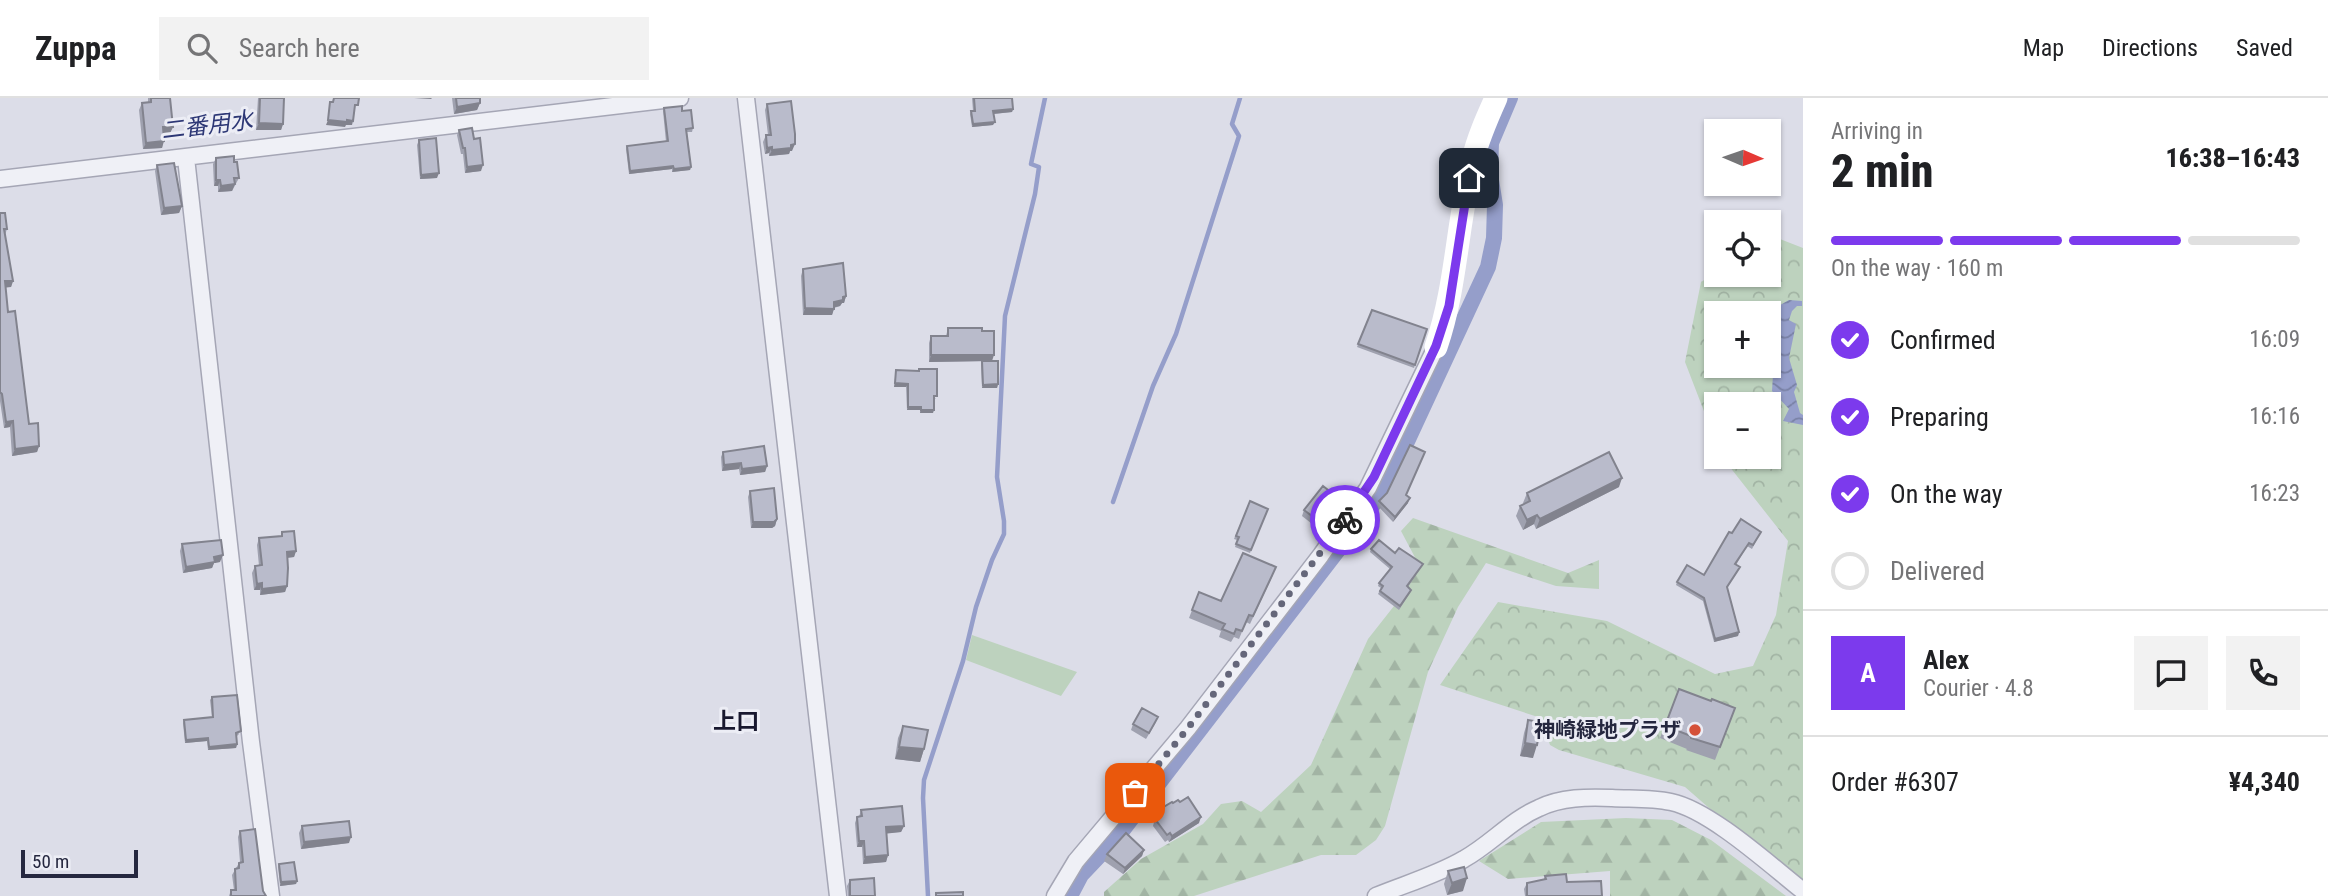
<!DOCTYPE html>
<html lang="en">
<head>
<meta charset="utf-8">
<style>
	:root { --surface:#fff; --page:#f2f2f2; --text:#202124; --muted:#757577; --line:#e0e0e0; --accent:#7c3aed }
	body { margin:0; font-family:"Roboto Condensed","Noto Sans JP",sans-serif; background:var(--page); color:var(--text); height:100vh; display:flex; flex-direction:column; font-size:26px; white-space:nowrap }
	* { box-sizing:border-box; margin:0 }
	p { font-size:23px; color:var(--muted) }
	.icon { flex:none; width:38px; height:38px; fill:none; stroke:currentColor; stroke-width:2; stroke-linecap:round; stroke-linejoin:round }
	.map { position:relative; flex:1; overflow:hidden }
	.sheet { display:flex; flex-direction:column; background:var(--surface); width:525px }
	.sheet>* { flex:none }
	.needle { width:46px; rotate:92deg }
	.tools { position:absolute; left:1704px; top:21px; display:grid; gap:14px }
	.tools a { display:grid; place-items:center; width:77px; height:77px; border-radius:0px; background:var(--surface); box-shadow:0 2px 5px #0004; font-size:35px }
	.scale { position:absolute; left:21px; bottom:18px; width:117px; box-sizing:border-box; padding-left:7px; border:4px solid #25273f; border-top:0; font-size:19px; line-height:24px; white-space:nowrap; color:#25273f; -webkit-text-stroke:5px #ecedf5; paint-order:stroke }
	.pin { position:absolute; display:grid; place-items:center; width:60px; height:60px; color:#fff; margin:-30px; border-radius:14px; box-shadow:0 4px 10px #0006 }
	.courier { position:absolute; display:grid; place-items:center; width:70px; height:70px; margin:-35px; border:5px solid #7c3aed; border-radius:50%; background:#fff; color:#222; box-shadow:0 2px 9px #0007 }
	.head em { font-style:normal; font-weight:800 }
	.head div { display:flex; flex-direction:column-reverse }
	.head { display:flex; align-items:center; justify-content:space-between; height:119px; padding:0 28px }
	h1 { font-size:46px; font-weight:800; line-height:52px }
	.bar { display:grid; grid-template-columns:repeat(4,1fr); gap:10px 7px; align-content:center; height:84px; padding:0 28px }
	.bar i { height:9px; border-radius:5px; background:var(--line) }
	.bar .on { background:var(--accent) }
	.bar p { grid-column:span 4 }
	.line { display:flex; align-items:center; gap:18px; padding:0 28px; border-top:2px solid var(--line) }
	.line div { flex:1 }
	.round { display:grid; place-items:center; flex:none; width:74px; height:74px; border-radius:0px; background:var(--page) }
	ol { padding:0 28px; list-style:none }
	li { display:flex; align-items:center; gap:21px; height:77px }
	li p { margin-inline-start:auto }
	li .icon { padding:7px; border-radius:50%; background:var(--accent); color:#fff; stroke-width:4 }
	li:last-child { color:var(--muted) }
	li i { width:38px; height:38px; border:4px solid var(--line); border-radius:50% }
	header { display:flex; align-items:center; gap:42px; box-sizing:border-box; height:98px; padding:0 35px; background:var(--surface); border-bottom:2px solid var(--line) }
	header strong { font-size:33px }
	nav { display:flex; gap:38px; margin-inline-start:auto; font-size:24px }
	.search { width:490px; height:63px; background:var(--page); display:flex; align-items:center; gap:18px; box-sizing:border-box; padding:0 24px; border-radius:0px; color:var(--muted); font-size:26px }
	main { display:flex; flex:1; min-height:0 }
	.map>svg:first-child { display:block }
</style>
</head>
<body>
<header>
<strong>Zuppa</strong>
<div class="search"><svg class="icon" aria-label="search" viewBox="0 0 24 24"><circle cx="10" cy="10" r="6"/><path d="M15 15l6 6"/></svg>Search here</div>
<nav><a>Map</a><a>Directions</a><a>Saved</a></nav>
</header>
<main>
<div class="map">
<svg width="1803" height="798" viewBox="0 0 1803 798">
	<defs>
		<pattern id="forest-firs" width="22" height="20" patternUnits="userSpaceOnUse" patternTransform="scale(1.75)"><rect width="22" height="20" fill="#bdd2be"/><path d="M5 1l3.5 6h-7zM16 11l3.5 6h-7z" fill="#a2b4a4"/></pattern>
		<pattern id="park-crowns" width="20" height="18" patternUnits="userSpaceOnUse" patternTransform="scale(1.75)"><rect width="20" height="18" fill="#bdd2be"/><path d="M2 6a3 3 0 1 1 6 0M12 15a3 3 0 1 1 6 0" fill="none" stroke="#a2b4a4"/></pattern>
		<pattern id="water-waves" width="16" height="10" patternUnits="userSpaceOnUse" patternTransform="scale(1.75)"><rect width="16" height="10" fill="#959eca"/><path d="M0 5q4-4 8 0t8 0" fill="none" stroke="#7981a5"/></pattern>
	</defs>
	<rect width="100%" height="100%" fill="#dcdde8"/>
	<path fill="#bdd2be" d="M 972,537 L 1077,574 L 1061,598 L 966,562 Z"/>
	<path fill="url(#forest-firs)" d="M 1413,420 L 1568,475 L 1599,462 L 1599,491 L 1556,488 L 1486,465 L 1458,509 L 1428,574 L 1385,728 L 1376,742 L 1356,757 L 1321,757 L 1194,798 L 1104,798 L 1104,794 L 1141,761 L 1203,726 L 1221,706 L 1242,703 L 1261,714 L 1311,667 L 1368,541 L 1405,494 L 1419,467 L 1401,433 Z
		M 1626,720 L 1672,722 L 1711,742 L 1786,798 L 1610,798 L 1610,773 L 1508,781 L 1479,763 L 1541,724 Z"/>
	<path fill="url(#park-crowns)" fill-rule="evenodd" d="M 1772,138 L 1803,150 L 1803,792 L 1685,689 L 1559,652 L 1550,647 L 1541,620 L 1440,587 L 1498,504 L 1607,523 L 1715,576 L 1753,568 L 1776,517 L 1788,443 L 1722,359 L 1769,359 L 1769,306 L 1717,306 L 1717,347 L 1685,264 L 1701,184 L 1717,174 L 1717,177 L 1769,177 L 1769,140 ZM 1717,215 L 1769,215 L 1769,268 L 1717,268 Z"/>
	<path fill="url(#water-waves)" d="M 1789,202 L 1802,203 L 1802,208 L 1797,208 L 1792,213 L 1789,222 L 1796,226 L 1789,260 L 1797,287 L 1794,294 L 1800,315 L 1803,317 L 1803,327 L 1783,323 L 1789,311 L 1772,293 L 1774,260 L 1769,251 L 1769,215 L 1759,215 L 1766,207 L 1775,210 Z"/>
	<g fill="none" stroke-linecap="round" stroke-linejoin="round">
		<path stroke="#959eca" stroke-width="4.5" d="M 1113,404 L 1153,288 L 1176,236 L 1239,38 L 1232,26 L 1240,0
			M 928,798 L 923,700 L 924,682 L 963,563 L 976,509 L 992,462 L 1004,436 L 1004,423 L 997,379 L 1005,218 L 1035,96 L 1039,69 L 1031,66 L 1045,0"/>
		<path stroke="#959eca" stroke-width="16" d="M 1070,798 L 1081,777 L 1118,738 L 1385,391 L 1488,169 L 1494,140 L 1495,107 L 1490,76 L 1491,45 L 1510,0"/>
		<defs>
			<path id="street" d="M 746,0 L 838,798
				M 186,60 L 251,644 L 271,798
				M 0,81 L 680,0
				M 1055,798 L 1076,763 L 1188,630 L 1321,457 L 1368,390 L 1436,249
				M 1376,798 C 1405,786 1437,777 1464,761 C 1491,746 1511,722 1539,710 C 1561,699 1588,699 1612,700 C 1632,701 1652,700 1671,704 C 1710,712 1770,767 1803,793"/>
		</defs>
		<use href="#street" stroke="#a5a6b5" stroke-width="19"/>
		<use href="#street" stroke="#eff0f6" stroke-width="16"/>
		<path stroke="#fff" stroke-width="23" d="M 1436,249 C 1457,188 1457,123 1473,61 C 1478,40 1487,20 1496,0"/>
	</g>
	<path fill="#9fa1af" d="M 148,0 L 170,0 L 173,29 L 170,35 L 164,36 L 162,50 L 143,51 L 139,12 L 142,5 L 148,5 Z
		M 258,0 L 284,0 L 283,26 L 281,32 L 256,32 Z
		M 452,0 L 480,0 L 480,5 L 477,12 L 454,16 Z
		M 972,0 L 1012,0 L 1013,11 L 1012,14 L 994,16 L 993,27 L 972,29 L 970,16 L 971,13 L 973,13 Z
		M 767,6 L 792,53 L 790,53 L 789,56 L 769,58 L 769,55 L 765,56 L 763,44 L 766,37 L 768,37 L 765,12 Z
		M 664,10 L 682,13 L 693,30 L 692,34 L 687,34 L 691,69 L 690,72 L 672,74 L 672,71 L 629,76 L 626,51 L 627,48 L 666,44 L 663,13 Z
		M 459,32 L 474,41 L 481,73 L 465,75 L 463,56 L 461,56 L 457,37 Z
		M 419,42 L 437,80 L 420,81 L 417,47 Z
		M 216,60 L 234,64 L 239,80 L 232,93 L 218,94 L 218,88 L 214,88 L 213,66 Z
		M 157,67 L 182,108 L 179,115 L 161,117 L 155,73 Z
		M 0,115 L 7,131 L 5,137 L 13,183 L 11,189 L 5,189 L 8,214 L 29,326 L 39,348 L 37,354 L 12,358 L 10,329 L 4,330 L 0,303 Z
		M 803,171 L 846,198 L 844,205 L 842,205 L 840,208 L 834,210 L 832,217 L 803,217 L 801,178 Z
		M 1372,212 L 1427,231 L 1414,270 L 1357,249 Z
		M 948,230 L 982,233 L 992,263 L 998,286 L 997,290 L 982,290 L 981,266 L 982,263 L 929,264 L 929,245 L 931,238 L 946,238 Z
		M 896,272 L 936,301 L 934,301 L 933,315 L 920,315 L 920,312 L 907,312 L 906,289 L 894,289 Z
		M 723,354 L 767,368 L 765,374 L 740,377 L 739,371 L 722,373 L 721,359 Z
		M 1619,389 L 1536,431 L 1534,426 L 1523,432 L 1516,418 L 1520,408 L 1524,406 L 1523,405 L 1527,395 Z
		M 750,393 L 777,421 L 775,428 L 772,430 L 751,430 L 748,399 Z
		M 1407,397 L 1408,405 L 1393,424 L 1378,408 L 1379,403 Z
		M 1250,403 L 1268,411 L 1250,455 L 1235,449 L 1237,442 L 1234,441 Z
		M 1340,409 L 1321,433 L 1302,418 L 1304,412 Z
		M 282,434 L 296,453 L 294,459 L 287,460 L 287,488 L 285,494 L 260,497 L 260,492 L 254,492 L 252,475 L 255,468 L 259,468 L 257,447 L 259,440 L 281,438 Z
		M 1732,435 L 1759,437 L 1752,451 L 1747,448 L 1736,467 L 1738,472 L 1727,490 L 1739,534 L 1738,538 L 1714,544 L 1703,503 L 1676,487 L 1677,484 L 1704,477 Z
		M 182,446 L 220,464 L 214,465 L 212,470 L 183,475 L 180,453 Z
		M 1371,451 L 1395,455 L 1421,469 L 1408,489 L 1411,492 L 1410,495 L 1399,512 L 1378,496 L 1381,490 L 1378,488 L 1379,485 L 1390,471 L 1370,454 Z
		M 1273,477 L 1250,526 L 1246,524 L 1239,541 L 1234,539 L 1231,544 L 1219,539 L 1221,533 L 1189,520 L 1199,494 L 1221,503 Z
		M 1679,591 L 1711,603 L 1735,610 L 1715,662 L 1686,652 L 1687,651 L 1660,640 Z
		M 212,599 L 239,636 L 237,638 L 237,646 L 236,650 L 208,652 L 207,643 L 185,645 L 183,625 L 184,622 L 212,619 L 210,602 Z
		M 1158,619 L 1155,626 L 1146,641 L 1131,632 L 1133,626 Z
		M 1528,622 L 1533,660 L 1520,658 L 1524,635 Z
		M 903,628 L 924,651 L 920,664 L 895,661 L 898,640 Z
		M 861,712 L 904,728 L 901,734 L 886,735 L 888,757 L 886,764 L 863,766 L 862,749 L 857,749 L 855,725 L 857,719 L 859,719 Z
		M 1157,713 L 1199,725 L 1169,744 L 1168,742 L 1165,744 L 1153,728 Z
		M 302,728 L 349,745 L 301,751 L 299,735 Z
		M 240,733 L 263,793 L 266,798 L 229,798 L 231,792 L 234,792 L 232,777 L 239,765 L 240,764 L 238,739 Z
		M 1144,752 L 1142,758 L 1123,776 L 1104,763 L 1107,756 Z
		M 279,766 L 297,783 L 296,786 L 280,788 L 278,769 Z
		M 1448,773 L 1463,793 L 1447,797 L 1444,786 Z
		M 1545,778 L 1567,784 L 1602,798 L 1525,798 L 1524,791 L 1527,785 L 1544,781 Z
		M 850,782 L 875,798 L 848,798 L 847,788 Z"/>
	<path fill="#82838e" d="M 414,0 L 432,0 L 431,1 Z
		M 470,5 L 480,5 L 477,12 L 454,16 L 457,9 Z
		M 1013,11 L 1012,14 L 992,16 L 993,13 Z
		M 328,22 L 347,22 L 353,23 L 352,27 L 346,27 L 345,29 L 326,27 Z
		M 995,24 L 993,27 L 972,29 L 973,26 Z
		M 259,25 L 283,26 L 281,32 L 256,32 Z
		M 163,29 L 173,29 L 170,35 L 161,36 Z
		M 164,43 L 162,50 L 143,51 L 146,45 Z
		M 795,46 L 792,53 L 790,53 L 789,56 L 769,58 L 772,52 Z
		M 772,49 L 769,55 L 765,56 L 767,50 Z
		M 483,67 L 481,73 L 465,75 L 467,69 Z
		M 673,68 L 672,71 L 629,76 L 630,73 Z
		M 691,69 L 690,72 L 672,74 L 674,71 Z
		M 439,75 L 437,80 L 420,81 L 421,77 Z
		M 216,82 L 220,82 L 218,88 L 214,88 Z
		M 235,86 L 232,93 L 218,94 L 221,88 Z
		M 182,108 L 179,115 L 161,117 L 164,110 Z
		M 5,183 L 13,183 L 11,189 L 2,190 Z
		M 846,198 L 844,205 L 842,205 L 840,208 L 831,210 L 834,204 L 843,199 Z
		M 805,210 L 834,211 L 832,217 L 803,217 Z
		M 931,257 L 994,257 L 992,263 L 929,264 Z
		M 895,285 L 908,286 L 906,289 L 894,289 Z
		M 998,286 L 997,290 L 982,290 L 983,287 Z
		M 908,309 L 921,309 L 920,312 L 907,312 Z
		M 921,312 L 934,312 L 933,315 L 920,315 Z
		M 13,323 L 10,329 L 4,330 L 6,324 Z
		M 39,348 L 37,354 L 12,358 L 15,351 Z
		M 741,365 L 739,371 L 722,373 L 724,367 Z
		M 767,368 L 765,374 L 740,377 L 742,371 Z
		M 1622,380 L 1619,389 L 1536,431 L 1540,421 Z
		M 1410,400 L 1408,405 L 1393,424 L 1395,419 Z
		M 1342,403 L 1340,409 L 1321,433 L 1324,427 Z
		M 1537,417 L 1534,426 L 1523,432 L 1527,422 Z
		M 777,421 L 775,428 L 772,430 L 751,430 L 753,424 Z
		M 296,453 L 294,459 L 284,460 L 287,454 Z
		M 223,457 L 220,464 L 214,465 L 212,470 L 183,475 L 186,469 L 214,459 Z
		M 262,485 L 260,492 L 254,492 L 257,486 Z
		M 287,488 L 285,494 L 260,497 L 262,491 Z
		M 1739,534 L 1738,538 L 1714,544 L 1715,541 Z
		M 208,640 L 207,643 L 185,645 L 186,642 Z
		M 1525,645 L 1537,647 L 1533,660 L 1520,658 Z
		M 237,646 L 236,650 L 208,652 L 209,649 Z
		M 899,649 L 924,651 L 920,664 L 895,661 Z
		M 1201,719 L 1199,725 L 1169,744 L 1172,738 Z
		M 904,728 L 901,734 L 883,736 L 886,729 Z
		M 351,739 L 349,745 L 301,751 L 304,744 Z
		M 859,743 L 864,743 L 862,749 L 857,749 Z
		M 1144,752 L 1142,758 L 1123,776 L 1125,770 Z
		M 888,757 L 886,764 L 863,766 L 865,759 Z
		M 1467,780 L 1463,793 L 1447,797 L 1452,785 Z
		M 297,783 L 296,786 L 280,788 L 281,784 Z"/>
	<path fill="#b9bbcb" stroke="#82838e" stroke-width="2" d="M 151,0 L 170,0 L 173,29 L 163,29 L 164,43 L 146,45 L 142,5 L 151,4 Z
		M 260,0 L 284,0 L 283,26 L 259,25 Z
		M 334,0 L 359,0 L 358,7 L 355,7 L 353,23 L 347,22 L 347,24 L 328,22 L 330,4 L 333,4 Z
		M 456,0 L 480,0 L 480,5 L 457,9 Z
		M 974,0 L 1012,0 L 1013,11 L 993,13 L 995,24 L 973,26 L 971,13 L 975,13 Z
		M 791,3 L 795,36 L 795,46 L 791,47 L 791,50 L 772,52 L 772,49 L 767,50 L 766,37 L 771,37 L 767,6 Z
		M 682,8 L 682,13 L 691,12 L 693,30 L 686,31 L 691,69 L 674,71 L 673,68 L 630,73 L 627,48 L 668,43 L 664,10 Z
		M 472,30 L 474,41 L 480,40 L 483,67 L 467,69 L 465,50 L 463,50 L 459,32 Z
		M 436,40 L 439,75 L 421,77 L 419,42 Z
		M 234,58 L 234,64 L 237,64 L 239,80 L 234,80 L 235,86 L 221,88 L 220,82 L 216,82 L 216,60 Z
		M 174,65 L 182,108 L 164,110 L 157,67 Z
		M 0,115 L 5,115 L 7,131 L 4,131 L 13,183 L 5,183 L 8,214 L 15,213 L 29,326 L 38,325 L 39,348 L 15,351 L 13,323 L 6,324 L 2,296 L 0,294 Z
		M 843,165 L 846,198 L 843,199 L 843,202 L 834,204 L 834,211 L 805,210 L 803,171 Z
		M 1372,212 L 1427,231 L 1415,267 L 1358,246 Z
		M 948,230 L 982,230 L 982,233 L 994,233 L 994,257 L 931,257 L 931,238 L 948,238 Z
		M 982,263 L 998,263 L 998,286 L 983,287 Z
		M 919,271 L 937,271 L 937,298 L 934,298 L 934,312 L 921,312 L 921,309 L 908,309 L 908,286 L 895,285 L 896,272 L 919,273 Z
		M 1410,347 L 1425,354 L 1406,397 L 1410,400 L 1395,419 L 1379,403 L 1387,395 Z
		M 764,348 L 767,368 L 742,371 L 741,365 L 724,367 L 723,354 Z
		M 1609,354 L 1622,380 L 1540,421 L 1537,417 L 1527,422 L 1520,408 L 1530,403 L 1527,395 Z
		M 1323,388 L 1342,403 L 1324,427 L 1304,412 Z
		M 774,390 L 777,421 L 774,424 L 753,424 L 750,393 Z
		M 1250,403 L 1268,411 L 1251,452 L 1236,446 L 1239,439 L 1236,438 Z
		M 1741,421 L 1761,434 L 1753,447 L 1749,445 L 1735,466 L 1740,469 L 1727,489 L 1739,534 L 1715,541 L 1704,500 L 1677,484 L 1687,467 L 1704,477 L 1729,434 L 1732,435 Z
		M 294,433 L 296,453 L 287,454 L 288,470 L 287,488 L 262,491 L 262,485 L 257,486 L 255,468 L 262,467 L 259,440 L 282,438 L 282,434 Z
		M 221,442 L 223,457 L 214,459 L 215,464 L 186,469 L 182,446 Z
		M 1379,442 L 1395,455 L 1399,450 L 1423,466 L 1407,488 L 1411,492 L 1400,508 L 1380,493 L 1383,488 L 1379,485 L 1392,469 L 1371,451 Z
		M 1243,455 L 1276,469 L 1253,518 L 1249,517 L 1242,533 L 1236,531 L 1234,536 L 1222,531 L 1225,526 L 1192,512 L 1199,494 L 1221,503 Z
		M 1679,591 L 1711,603 L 1712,601 L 1735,610 L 1720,649 L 1691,640 L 1691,638 L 1665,628 Z
		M 237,597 L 241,633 L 236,635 L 237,646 L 209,649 L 208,640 L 186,642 L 184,622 L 213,619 L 212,599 Z
		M 1142,610 L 1158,619 L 1149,635 L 1133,626 Z
		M 1528,622 L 1541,624 L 1537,647 L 1525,645 Z
		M 903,628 L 928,632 L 924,651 L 899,649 Z
		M 1188,699 L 1201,719 L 1172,738 L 1170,735 L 1167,737 L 1155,721 L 1159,719 L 1157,713 L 1172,704 L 1173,705 L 1178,702 L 1180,704 Z
		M 902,708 L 904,728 L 886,729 L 888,757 L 865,759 L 864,743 L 859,743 L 857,719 L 862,718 L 861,712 Z
		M 349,723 L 351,739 L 304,744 L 302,728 Z
		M 255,731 L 263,793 L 266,798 L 231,798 L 231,792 L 236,792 L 235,771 L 239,770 L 239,765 L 243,764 L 240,733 Z
		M 1126,735 L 1144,752 L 1125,770 L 1107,756 Z
		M 294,764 L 297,783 L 281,784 L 279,766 Z
		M 1464,769 L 1467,780 L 1452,785 L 1448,773 Z
		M 1566,776 L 1567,784 L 1601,783 L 1602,798 L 1527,798 L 1527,785 L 1546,781 L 1545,778 Z
		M 874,780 L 875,798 L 850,798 L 850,782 Z
		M 963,794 L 963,798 L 936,798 L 936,795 Z"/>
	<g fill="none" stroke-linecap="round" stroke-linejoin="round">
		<path stroke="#65677a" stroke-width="7" stroke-dasharray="0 12.6" d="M 1135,695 L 1188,630 L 1345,422"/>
		<path stroke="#7c3aed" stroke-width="9" d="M 1345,422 L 1374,379 L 1436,248 L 1449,208 L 1469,80"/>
	</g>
	<circle fill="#d55139" stroke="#ecedf5" stroke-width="2.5" cx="1695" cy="632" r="7"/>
	<g text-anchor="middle" stroke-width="6" stroke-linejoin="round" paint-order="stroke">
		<g font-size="21" font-weight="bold" fill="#25273f" stroke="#ecedf5" text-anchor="end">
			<text x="1681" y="639">神崎緑地プラザ</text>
		</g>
		<g font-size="23" font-style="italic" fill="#2d3775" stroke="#ecedf5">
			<text transform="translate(207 27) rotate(-7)" y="8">二番用水</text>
		</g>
		<g font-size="23" font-weight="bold" fill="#18182f" stroke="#ecedf5">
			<text x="736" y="631">上口</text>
		</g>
	</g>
</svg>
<div class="tools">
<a><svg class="needle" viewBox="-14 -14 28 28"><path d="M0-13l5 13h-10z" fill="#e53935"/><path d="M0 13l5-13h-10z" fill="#757577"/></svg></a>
<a><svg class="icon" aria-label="locate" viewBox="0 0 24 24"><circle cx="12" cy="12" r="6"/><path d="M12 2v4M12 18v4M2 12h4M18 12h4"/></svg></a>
<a>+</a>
<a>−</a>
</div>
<div class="scale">50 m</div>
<div class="pin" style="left:1135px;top:695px;background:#ea580c"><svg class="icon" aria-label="bag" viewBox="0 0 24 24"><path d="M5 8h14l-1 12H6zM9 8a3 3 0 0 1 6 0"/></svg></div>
<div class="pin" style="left:1469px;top:80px;background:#1f2937"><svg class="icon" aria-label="home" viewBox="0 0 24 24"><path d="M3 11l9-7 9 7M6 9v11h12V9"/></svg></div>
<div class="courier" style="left:1345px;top:422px"><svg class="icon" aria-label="bike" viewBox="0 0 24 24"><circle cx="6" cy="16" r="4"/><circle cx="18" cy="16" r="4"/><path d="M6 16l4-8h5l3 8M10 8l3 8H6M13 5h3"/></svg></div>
</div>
<section class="sheet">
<div class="head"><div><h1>2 min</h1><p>Arriving in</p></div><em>16:38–16:43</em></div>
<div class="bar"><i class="on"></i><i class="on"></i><i class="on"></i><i></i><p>On the way · 160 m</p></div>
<ol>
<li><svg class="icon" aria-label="check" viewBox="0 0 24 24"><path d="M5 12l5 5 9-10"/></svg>Confirmed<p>16:09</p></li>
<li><svg class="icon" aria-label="check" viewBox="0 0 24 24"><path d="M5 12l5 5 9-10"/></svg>Preparing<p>16:16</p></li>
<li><svg class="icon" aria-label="check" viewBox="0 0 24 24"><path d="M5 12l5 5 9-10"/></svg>On the way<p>16:23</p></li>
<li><i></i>Delivered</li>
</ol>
<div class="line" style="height:126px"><b class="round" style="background:var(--accent);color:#fff">A</b><div><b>Alex</b><p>Courier · 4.8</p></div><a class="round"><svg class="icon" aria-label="chat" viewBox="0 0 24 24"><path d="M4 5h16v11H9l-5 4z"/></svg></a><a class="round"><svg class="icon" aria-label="phone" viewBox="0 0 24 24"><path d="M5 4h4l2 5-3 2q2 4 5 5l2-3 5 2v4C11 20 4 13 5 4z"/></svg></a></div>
<div class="line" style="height:91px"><div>Order #6307</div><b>¥4,340</b></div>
</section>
</main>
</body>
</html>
